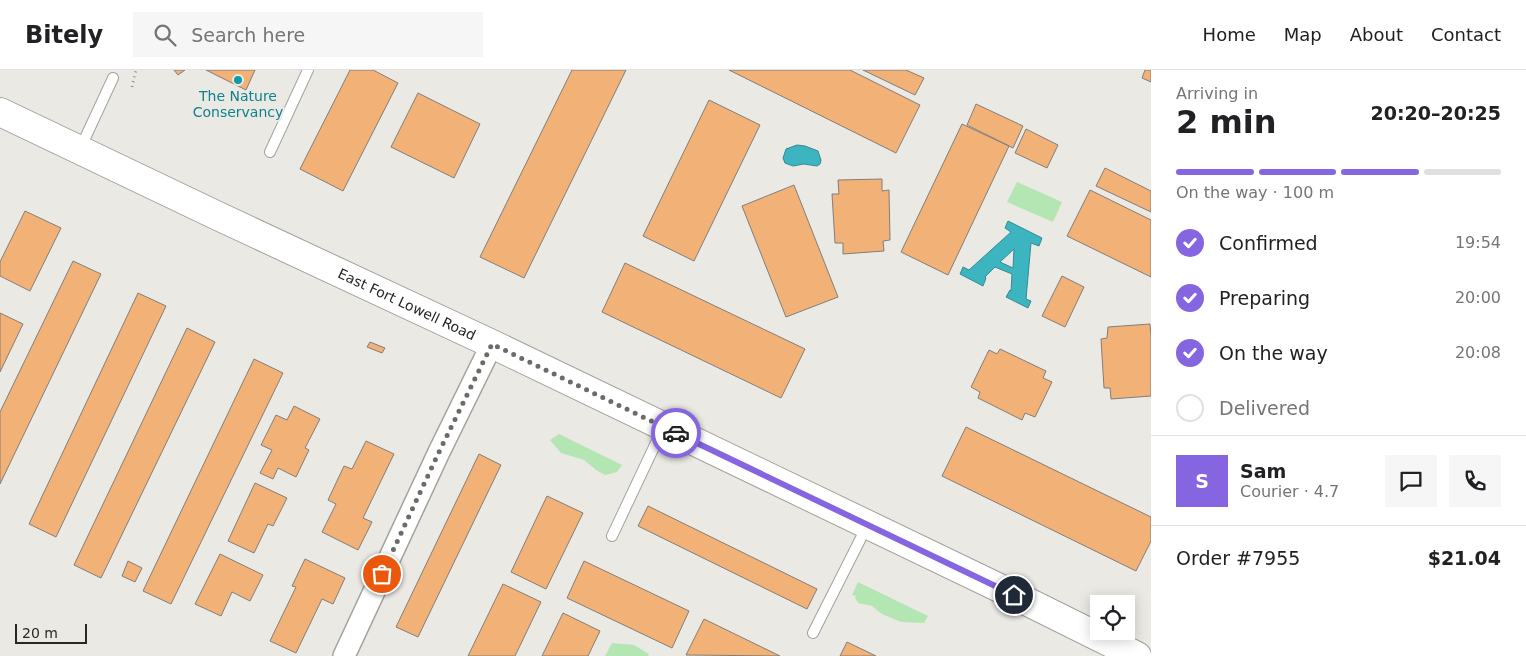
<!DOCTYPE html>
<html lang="en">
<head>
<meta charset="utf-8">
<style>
	:root { --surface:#fff; --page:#f6f6f6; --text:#202124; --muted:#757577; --line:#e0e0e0; --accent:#8565e0 }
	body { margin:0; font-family:"DejaVu Sans",sans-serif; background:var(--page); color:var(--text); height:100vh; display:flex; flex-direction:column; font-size:19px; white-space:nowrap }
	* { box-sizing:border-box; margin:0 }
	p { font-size:16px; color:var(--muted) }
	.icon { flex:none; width:28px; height:28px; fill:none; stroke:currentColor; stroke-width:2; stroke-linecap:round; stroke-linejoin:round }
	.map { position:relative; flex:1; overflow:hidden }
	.panel { display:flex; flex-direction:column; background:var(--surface); width:375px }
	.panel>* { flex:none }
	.controls { position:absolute; left:1090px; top:525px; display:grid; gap:10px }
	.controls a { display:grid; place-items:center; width:45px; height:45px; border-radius:0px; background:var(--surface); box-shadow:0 2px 12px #0003; font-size:25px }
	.scale { position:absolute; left:15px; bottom:12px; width:72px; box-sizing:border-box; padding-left:5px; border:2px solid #282725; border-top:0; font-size:14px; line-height:18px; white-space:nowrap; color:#282725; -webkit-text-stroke:4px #ebe9e4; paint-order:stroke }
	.pin { position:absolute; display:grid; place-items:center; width:42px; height:42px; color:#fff; margin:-21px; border:2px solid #fff; border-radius:50%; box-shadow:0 1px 5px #0007 }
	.courier { position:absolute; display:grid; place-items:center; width:50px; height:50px; margin:-25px; border:4px solid #8565e0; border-radius:50%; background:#fff; color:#222; box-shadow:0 1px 6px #0007 }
	.headline em { font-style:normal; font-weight:800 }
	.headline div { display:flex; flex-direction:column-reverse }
	.headline { display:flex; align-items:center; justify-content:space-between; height:85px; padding:0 25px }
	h1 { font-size:32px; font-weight:800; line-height:38px }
	.bar { display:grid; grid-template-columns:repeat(4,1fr); gap:8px 5px; align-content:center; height:60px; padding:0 25px }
	.bar i { height:6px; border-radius:4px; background:var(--line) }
	.bar .active { background:var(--accent) }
	.bar p { grid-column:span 4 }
	.line { display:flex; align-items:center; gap:12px; padding:0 25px; border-top:1px solid var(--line) }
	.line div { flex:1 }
	.round { display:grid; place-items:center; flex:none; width:52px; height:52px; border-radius:0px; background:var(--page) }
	ol { padding:0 25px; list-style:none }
	li { display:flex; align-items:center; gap:15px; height:55px }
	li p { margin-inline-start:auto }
	li .icon { padding:5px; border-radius:50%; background:var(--accent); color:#fff; stroke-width:4 }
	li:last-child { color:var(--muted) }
	li i { width:28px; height:28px; border:2px solid var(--line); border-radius:50% }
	header { display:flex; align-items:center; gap:30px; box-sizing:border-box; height:70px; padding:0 25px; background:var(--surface); border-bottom:1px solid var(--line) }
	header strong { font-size:24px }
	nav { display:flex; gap:28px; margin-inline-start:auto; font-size:18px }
	.search { width:350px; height:45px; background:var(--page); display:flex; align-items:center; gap:12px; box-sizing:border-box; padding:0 18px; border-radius:0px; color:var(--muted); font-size:19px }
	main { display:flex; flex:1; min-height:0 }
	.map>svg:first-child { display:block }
</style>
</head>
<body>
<header>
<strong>Bitely</strong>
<div class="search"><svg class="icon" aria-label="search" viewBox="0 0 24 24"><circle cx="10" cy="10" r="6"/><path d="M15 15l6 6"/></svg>Search here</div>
<nav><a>Home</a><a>Map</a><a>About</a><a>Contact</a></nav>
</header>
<main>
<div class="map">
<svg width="1151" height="586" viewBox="0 0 1151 586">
	<rect width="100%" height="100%" fill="#ebe9e4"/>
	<path fill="#b4e6b4" d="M 1017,112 L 1062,132 L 1053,152 L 1007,132 Z
		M 559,364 L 622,395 L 617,402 L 605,405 L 596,400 L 584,390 L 561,383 L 550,370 Z
		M 858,512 L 928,546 L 924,553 L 901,552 L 882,544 L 872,536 L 858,533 L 855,528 L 856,526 L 852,525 Z
		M 612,573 L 634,575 L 649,584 L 648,586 L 605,586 Z"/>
	<path fill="#3cb5c0" stroke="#368a92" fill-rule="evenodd" d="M 797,75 L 805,76 L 818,81 L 821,90 L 820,94 L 817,96 L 804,94 L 793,96 L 785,93 L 783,88 L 786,79 Z
		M 1008,151 L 1042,168 L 1039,176 L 1031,173 L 1026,229 L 1031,231 L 1028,238 L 1006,227 L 1010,220 L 1011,221 L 1012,204 L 995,197 L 985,207 L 986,208 L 983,216 L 960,204 L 963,197 L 969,200 L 1011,162 L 1005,158 ZM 1014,179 L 1013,198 L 1000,192 Z"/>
	<path fill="#f1b177" stroke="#827e7a" d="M 174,0 L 185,0 L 178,5 Z
		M 206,0 L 255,0 L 246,20 Z
		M 350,0 L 373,0 L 398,13 L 343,121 L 300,99 Z
		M 572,0 L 626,0 L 524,208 L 480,187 Z
		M 729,0 L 850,0 L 920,35 L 896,83 Z
		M 863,0 L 906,0 L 924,8 L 915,25 Z
		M 1145,0 L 1151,0 L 1151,12 L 1142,8 Z
		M 418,23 L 480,54 L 454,108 L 391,77 Z
		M 709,30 L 760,55 L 694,191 L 643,166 Z
		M 976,34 L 1023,56 L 1013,78 L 967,55 Z
		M 962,54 L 1009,76 L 948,205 L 901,182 Z
		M 1026,59 L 1058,75 L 1047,98 L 1015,83 Z
		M 1105,98 L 1151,121 L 1151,142 L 1096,116 Z
		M 882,109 L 882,121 L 889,120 L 890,170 L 883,171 L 884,181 L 843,184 L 843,173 L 835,173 L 832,124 L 839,124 L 838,110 Z
		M 794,115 L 838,227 L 786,247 L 742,136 Z
		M 1090,120 L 1151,150 L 1151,207 L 1067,166 Z
		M 25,141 L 61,158 L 30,221 L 0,206 L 0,192 Z
		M 73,191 L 101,204 L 0,414 L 0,342 Z
		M 625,193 L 805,279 L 781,328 L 602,242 Z
		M 1062,206 L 1084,217 L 1065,257 L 1042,246 Z
		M 138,223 L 166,236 L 56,467 L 29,454 Z
		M 0,243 L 23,254 L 0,302 Z
		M 1150,254 L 1151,266 L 1151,326 L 1111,329 L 1110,318 L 1104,318 L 1101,269 L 1107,268 L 1108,257 Z
		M 187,258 L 215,272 L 101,508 L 74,495 Z
		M 370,272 L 385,278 L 382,283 L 367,277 Z
		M 1000,279 L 1046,301 L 1043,308 L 1052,312 L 1035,347 L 1025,343 L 1022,350 L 978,328 L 980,322 L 971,317 L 989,280 L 997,284 Z
		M 254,289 L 283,303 L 171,534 L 143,521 Z
		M 294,336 L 320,349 L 305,378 L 309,380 L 296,407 L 278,398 L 273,409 L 260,403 L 272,380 L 261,375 L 276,345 L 287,350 Z
		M 966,357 L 1151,447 L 1151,471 L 1136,501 L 942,406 Z
		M 366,371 L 394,384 L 363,448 L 372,452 L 358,480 L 322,462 L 336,434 L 328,430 L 344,396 L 352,399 Z
		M 479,384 L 501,395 L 418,567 L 396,557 Z
		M 255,413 L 287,428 L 273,456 L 268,454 L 254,483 L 228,471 Z
		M 547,426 L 583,443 L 546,519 L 511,502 Z
		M 648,436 L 817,519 L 807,539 L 638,456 Z
		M 220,484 L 263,505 L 250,531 L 232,522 L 221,546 L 195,534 Z
		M 305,489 L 345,508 L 333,534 L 322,529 L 296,583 L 270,571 L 296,517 L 292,516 Z
		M 128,491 L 142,498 L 135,512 L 122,506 Z
		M 584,491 L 689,541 L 672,578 L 567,528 Z
		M 503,514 L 541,532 L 515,586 L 468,586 Z
		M 563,543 L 600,561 L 588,586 L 542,586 Z
		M 704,549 L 780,586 L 686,585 Z
		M 847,572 L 876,586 L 840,586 Z"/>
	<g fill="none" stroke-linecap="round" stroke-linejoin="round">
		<defs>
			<path id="lane" d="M 80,79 L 113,8
				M 270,82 L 308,0
				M 612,466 L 663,358
				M 813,563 L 867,456"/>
			<path id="street" d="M 344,586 L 439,382 L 492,274"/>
			<g id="secondary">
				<path id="s1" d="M 0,42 L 220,147 L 492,274 L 1014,525 L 1137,586"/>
			</g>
		</defs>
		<use href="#lane" stroke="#a4a19d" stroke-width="12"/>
		<use href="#street" stroke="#a4a19d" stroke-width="24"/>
		<use href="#secondary" stroke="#a4a19d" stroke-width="30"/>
		<path stroke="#959490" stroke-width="3" stroke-dasharray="1 4" stroke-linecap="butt" d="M 132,17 L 136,0"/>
		<use href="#lane" stroke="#fff" stroke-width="10"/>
		<use href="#street" stroke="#fff" stroke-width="21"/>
		<use href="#secondary" stroke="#fff" stroke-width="28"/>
	</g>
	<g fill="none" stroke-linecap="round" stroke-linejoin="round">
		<path stroke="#6c6b68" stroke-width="5" stroke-dasharray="0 9" d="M 382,504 L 439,382 L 492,274 L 676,363"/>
		<path stroke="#8565e0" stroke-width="6" d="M 676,363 L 1014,525"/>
	</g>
	<circle fill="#0f9aa8" stroke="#ebe9e4" stroke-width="2" cx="238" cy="10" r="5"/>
	<g text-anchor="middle" stroke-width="4" stroke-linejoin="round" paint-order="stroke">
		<g font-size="14" fill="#0d838f" stroke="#ebe9e4">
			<text x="238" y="31">The Nature<tspan x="238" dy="16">Conservancy</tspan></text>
		</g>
		<g font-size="14" fill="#282725" stroke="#ebe9e4">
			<text dy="5" stroke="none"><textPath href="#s1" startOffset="450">East Fort Lowell Road</textPath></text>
		</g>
	</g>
</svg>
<div class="controls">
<a><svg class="icon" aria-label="locate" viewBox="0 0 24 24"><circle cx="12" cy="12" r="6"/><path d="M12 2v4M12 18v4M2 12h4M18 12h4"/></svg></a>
</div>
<div class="scale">20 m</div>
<div class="pin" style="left:382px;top:504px;background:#ea580c"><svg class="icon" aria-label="bag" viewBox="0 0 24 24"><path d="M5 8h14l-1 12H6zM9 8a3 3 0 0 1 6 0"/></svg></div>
<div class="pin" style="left:1014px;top:525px;background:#1f2937"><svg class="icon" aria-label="home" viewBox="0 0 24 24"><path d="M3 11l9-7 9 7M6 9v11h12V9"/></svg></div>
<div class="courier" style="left:676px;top:363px"><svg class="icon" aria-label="car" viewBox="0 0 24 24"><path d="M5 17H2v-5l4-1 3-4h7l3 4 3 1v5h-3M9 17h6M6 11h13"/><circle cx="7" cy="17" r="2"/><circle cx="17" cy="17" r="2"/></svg></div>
</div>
<section class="panel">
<div class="headline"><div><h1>2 min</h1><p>Arriving in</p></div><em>20:20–20:25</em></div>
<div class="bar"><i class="active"></i><i class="active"></i><i class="active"></i><i></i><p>On the way · 100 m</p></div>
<ol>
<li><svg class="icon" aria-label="check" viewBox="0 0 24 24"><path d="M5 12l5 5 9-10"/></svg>Confirmed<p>19:54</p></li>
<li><svg class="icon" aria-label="check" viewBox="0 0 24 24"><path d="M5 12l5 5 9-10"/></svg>Preparing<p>20:00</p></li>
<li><svg class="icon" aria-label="check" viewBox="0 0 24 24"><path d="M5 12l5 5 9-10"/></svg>On the way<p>20:08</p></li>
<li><i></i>Delivered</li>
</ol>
<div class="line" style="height:90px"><b class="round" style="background:var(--accent);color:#fff">S</b><div><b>Sam</b><p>Courier · 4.7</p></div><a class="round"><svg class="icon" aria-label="chat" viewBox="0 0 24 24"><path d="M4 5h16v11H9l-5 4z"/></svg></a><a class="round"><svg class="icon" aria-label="phone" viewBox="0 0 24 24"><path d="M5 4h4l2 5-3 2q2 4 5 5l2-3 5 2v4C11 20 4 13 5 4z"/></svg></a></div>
<div class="line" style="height:65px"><div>Order #7955</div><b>$21.04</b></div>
</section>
</main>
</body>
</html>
